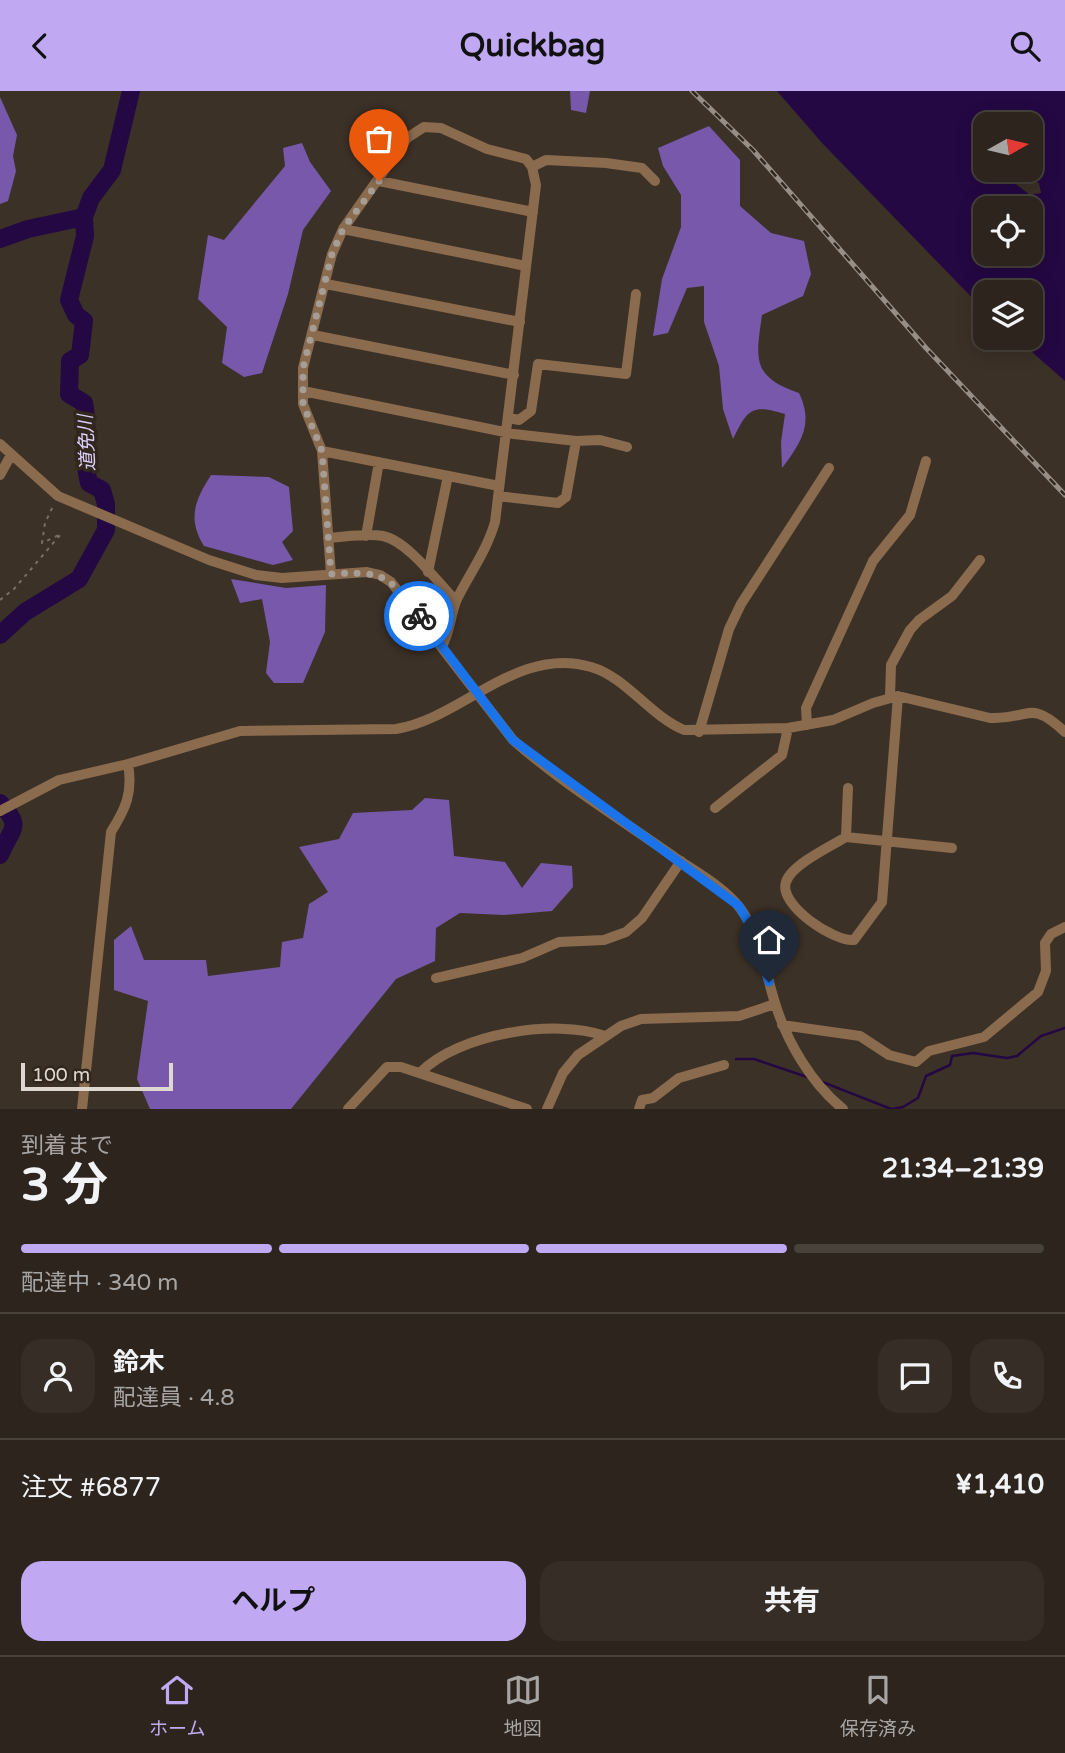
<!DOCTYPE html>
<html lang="ja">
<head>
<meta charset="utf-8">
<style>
	:root { --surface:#2d251d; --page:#352d26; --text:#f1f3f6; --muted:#a7a5a4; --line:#48423b; --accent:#c1a8f3 }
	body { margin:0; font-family:"Varela Round","Noto Sans JP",sans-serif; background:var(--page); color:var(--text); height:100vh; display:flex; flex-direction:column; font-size:26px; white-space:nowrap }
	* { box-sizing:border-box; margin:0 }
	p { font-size:23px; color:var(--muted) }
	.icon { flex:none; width:38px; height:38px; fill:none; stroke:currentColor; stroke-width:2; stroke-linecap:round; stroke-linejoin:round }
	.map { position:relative; height:1018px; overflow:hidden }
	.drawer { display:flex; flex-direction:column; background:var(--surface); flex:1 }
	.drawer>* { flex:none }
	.needle { width:46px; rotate:82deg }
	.controls { position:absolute; left:973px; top:21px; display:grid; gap:14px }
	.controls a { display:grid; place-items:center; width:70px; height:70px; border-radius:14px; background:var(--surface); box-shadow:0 4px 18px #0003,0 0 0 2px var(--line); font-size:35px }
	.scale { position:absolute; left:21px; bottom:18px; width:152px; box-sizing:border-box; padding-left:7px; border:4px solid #dfd8d1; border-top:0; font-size:19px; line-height:24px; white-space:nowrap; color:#dfd8d1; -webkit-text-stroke:5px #32271d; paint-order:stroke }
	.pin { position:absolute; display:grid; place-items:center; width:60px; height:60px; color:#fff; margin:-72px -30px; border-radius:50% 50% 50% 0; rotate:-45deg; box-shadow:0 0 7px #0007 }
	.pin .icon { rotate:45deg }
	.courier { position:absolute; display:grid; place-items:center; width:70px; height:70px; margin:-35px; border:5px solid #1a73e8; border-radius:50%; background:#fff; color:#222; box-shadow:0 2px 9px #0007 }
	.summary em { font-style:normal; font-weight:700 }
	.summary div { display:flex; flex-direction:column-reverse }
	.summary { display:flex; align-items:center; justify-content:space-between; height:119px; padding:0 21px }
	h1 { font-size:46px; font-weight:700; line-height:52px }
	.bar { display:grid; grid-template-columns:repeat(4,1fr); gap:10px 7px; align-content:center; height:84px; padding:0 21px }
	.bar i { height:9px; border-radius:5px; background:var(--line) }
	.bar .selected { background:var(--accent) }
	.bar p { grid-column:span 4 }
	.line { display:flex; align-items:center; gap:18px; padding:0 21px; border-top:2px solid var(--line) }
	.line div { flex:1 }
	.round { display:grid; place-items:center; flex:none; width:74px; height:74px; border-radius:21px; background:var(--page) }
	.button { display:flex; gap:14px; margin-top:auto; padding:14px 21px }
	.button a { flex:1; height:80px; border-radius:21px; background:var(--accent); color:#111; font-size:28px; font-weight:700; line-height:80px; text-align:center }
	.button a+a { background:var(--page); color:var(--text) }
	header { display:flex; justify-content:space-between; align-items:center; height:91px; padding:0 21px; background:var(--accent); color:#111; font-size:32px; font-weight:700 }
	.tab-bar { display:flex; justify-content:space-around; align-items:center; height:98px; border-top:2px solid var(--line); background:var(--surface); font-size:19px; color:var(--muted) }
	.tab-bar a { display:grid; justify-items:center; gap:4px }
	.tab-bar .selected { color:var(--accent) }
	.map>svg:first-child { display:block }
</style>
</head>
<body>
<header><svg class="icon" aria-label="back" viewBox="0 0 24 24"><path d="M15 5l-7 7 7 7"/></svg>Quickbag<svg class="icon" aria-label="search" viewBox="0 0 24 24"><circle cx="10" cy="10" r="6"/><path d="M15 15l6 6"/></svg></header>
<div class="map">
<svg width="1065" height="1018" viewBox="0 0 1065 1018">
	<rect width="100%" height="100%" fill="#3c3127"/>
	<path fill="#7758aa" d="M 570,0 L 590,0 L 586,22 L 571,19 Z
		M 0,6 L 17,44 L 13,65 L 16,80 L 8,110 L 0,113 Z
		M 709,35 L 740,69 L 740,115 L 771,142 L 804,150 L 811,183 L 803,205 L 762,224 C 756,267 751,286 799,302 C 814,333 801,352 782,377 L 781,351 L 785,323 C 751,313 748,318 733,348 L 723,318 L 719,275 L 704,231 L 704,195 L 687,197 L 668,242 L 653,245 L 662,188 L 681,136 L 681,104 L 663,75 L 658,57 Z
		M 302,52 L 310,71 L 331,100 L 303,139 L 288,203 L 262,282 L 244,286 L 222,272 L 227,236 L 198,208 L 208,144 L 224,149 L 285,75 L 283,57 Z
		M 211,384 L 269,386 L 289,396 L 293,440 L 282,451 L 293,469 L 273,474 L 204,455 C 187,428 195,409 211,384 Z
		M 231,488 L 286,497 L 326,494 L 325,541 L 303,592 L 274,592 L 266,582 L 270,551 L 262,508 L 240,512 Z
		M 425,707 L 449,709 L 454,765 L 505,771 L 522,797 L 541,772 L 572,775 L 573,796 L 552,820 L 504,824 L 460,822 L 436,837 L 435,870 L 396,888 L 291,1018 L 150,1018 L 137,988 L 148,910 L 114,899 L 114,849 L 131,835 L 144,869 L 206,869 L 208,885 L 280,876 L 282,851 L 303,847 L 309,813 L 328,801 L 299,756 L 339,748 L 353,722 L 412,719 Z"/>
	<path fill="#240843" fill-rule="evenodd" d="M 777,0 L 1065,0 L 1065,290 L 1016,247 L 1031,247 L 1031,201 L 985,201 L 985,220 L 823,53 ZM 985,33 L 1031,33 L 1031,79 L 1020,79 L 1025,86 L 1039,92 L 1041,102 L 1030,104 L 1009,88 L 985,79 ZM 985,117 L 1031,117 L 1031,163 L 985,163 Z"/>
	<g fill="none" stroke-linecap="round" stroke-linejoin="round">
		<path stroke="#240843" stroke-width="2.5" d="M 736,968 L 754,968 L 807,986
			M 820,990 L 891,1018
			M 892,1018 L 903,1016 L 918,1007 L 926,985 L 950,974 L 952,965 L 973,962 L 1007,967 L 1017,965 L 1041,945 L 1065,937"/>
		<path stroke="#240843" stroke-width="18" d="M 0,148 L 28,138 L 84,126
			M 0,544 L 25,521 L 79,488 L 106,439 L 106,413 L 102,399 L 89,392 C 82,366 90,338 84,312 L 69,303 L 70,270 L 80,264 L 84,230 L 76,224 L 69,209 L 85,145 L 84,126 L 91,107 L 112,79 L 131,0
			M 0,712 C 24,737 11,736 0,764"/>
		<path stroke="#796f66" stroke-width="2" stroke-dasharray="3.5 5" stroke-linecap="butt" d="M 0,509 L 14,498 L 61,443 L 42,452 L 45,432 L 54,413"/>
		<path stroke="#8a6b4e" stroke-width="10" d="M 532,76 L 546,69 L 606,72 L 642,77 L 655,90
			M 379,90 L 533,121
			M 343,138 L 526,175
			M 326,193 L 520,231
			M 313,244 L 514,284
			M 303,300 L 514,343 L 576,350 L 600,349 L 627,356
			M 509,327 L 519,329 L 531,320 L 538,273 L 626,283 L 636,203
			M 0,353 L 58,405 L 209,469 L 256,484 L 282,487 L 367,481 L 380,484 L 391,491 L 513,649 C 563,693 622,729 677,768 C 698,782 725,797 740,817 C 760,844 765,880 775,912 C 787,951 811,992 843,1018
			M 322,360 L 499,395
			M 0,384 L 11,364
			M 498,405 L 558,412 L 566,406 L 576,350
			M 366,445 L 379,371
			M 328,447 C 346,446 366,442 383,445 C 408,450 438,492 456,510
			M 428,481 L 448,385
			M 331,483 L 322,360 L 303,313 L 303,277 L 332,163 L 343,138 L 407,47 L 424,36 L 441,37 L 487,58 L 526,68 L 532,76 L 536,94 L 495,431 C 487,459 470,482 457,508 C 450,524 451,540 442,555
			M 890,606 L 891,574 L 910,539 L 919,529 L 952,505 L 980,469
			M 807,634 L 806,617 L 873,470 L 910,424 L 926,370
			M 699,641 L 729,538 L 741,513 L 829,377
			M 848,697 L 846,746 C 831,755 791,774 786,791 C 778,814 834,851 854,849 L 882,811 L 898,605
			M 715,717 L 782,664 L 788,637
			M 0,720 L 59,689 L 128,673 L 240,640 L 396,638 C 463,627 517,554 591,576 C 626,586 650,625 684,639 L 788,637 L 833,629 L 873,612 L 898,605 L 990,627 C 1030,629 1028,607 1065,641
			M 846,746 L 952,757
			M 436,887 L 522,867 L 559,851 L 604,849 L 626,841 L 642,827 L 681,770
			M 782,934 L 860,945 L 889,964 L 916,971 L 929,960 L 984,946 L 1038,901 L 1046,880 L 1045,852 L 1051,843 L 1065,836
			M 421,981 C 458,943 555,927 605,945
			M 82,1018 L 111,741 C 126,717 133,702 128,673
			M 348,1018 L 387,976 L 401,976 L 527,1018
			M 547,1018 L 563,982 L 578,964 L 621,935 L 641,928 L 739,925 L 775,913
			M 639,1018 L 642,1009 L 653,1007 L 679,987 L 724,974"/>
		<defs>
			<path id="rail" d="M 692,0 L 753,59 L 926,257 L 1065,404"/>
		</defs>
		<use href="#rail" stroke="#978f86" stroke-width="5"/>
		<use href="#rail" stroke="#32271d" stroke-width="2.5" stroke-dasharray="8" stroke-linecap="butt"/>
	</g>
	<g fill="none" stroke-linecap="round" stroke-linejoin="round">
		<path stroke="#a69e96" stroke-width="7" stroke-dasharray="0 12.6" d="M 379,90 L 343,138 L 332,163 L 303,277 L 303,313 L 322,360 L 331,483 C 384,480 387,483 419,525"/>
		<path stroke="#1a73e8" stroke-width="9" d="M 419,525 L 513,649 L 739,815 L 750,834 L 769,891"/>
	</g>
	<g text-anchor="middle" stroke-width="7" stroke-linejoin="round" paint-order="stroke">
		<g font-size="19" font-style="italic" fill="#ded0fd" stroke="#32271d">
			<text transform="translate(86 352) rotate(-93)" y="7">道免川</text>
		</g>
	</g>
</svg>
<div class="controls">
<a><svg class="needle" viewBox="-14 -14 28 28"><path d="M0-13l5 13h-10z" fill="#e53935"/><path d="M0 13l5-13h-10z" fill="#a7a5a4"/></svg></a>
<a><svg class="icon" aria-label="locate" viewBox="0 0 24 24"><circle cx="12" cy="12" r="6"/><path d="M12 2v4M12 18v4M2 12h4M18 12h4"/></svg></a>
<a><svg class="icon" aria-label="layers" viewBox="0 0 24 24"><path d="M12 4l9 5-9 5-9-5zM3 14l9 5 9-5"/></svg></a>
</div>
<div class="scale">100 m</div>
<div class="pin" style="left:379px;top:90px;background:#ea580c"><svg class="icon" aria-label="bag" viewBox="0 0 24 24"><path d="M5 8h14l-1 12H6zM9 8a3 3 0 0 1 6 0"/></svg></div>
<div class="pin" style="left:769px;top:891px;background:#1f2937"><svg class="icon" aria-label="home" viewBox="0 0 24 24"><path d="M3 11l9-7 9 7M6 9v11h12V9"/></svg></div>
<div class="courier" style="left:419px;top:525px"><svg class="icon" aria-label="bike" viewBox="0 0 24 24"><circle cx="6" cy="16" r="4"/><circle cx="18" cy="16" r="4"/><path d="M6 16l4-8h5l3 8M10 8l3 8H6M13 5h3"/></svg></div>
</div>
<section class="drawer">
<div class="summary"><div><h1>3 分</h1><p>到着まで</p></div><em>21:34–21:39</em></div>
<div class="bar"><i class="selected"></i><i class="selected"></i><i class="selected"></i><i></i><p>配達中 · 340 m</p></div>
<div class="line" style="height:126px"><a class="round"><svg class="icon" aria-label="person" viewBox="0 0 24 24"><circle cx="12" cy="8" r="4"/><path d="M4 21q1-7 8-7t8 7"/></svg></a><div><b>鈴木</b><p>配達員 · 4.8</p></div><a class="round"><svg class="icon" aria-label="chat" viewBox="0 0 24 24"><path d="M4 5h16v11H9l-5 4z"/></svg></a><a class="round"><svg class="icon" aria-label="phone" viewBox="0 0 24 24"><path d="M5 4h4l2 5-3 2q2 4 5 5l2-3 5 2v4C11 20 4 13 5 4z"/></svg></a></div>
<div class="line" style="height:91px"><div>注文 #6877</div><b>¥1,410</b></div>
<div class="button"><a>ヘルプ</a><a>共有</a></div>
</section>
<nav class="tab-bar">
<a class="selected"><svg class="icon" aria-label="home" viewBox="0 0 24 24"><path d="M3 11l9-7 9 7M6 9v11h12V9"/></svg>ホーム</a>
<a><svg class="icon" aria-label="map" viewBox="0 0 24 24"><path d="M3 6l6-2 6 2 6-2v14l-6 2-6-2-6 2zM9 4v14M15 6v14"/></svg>地図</a>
<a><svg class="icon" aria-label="saved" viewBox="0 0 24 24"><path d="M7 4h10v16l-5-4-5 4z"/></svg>保存済み</a>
</nav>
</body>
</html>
